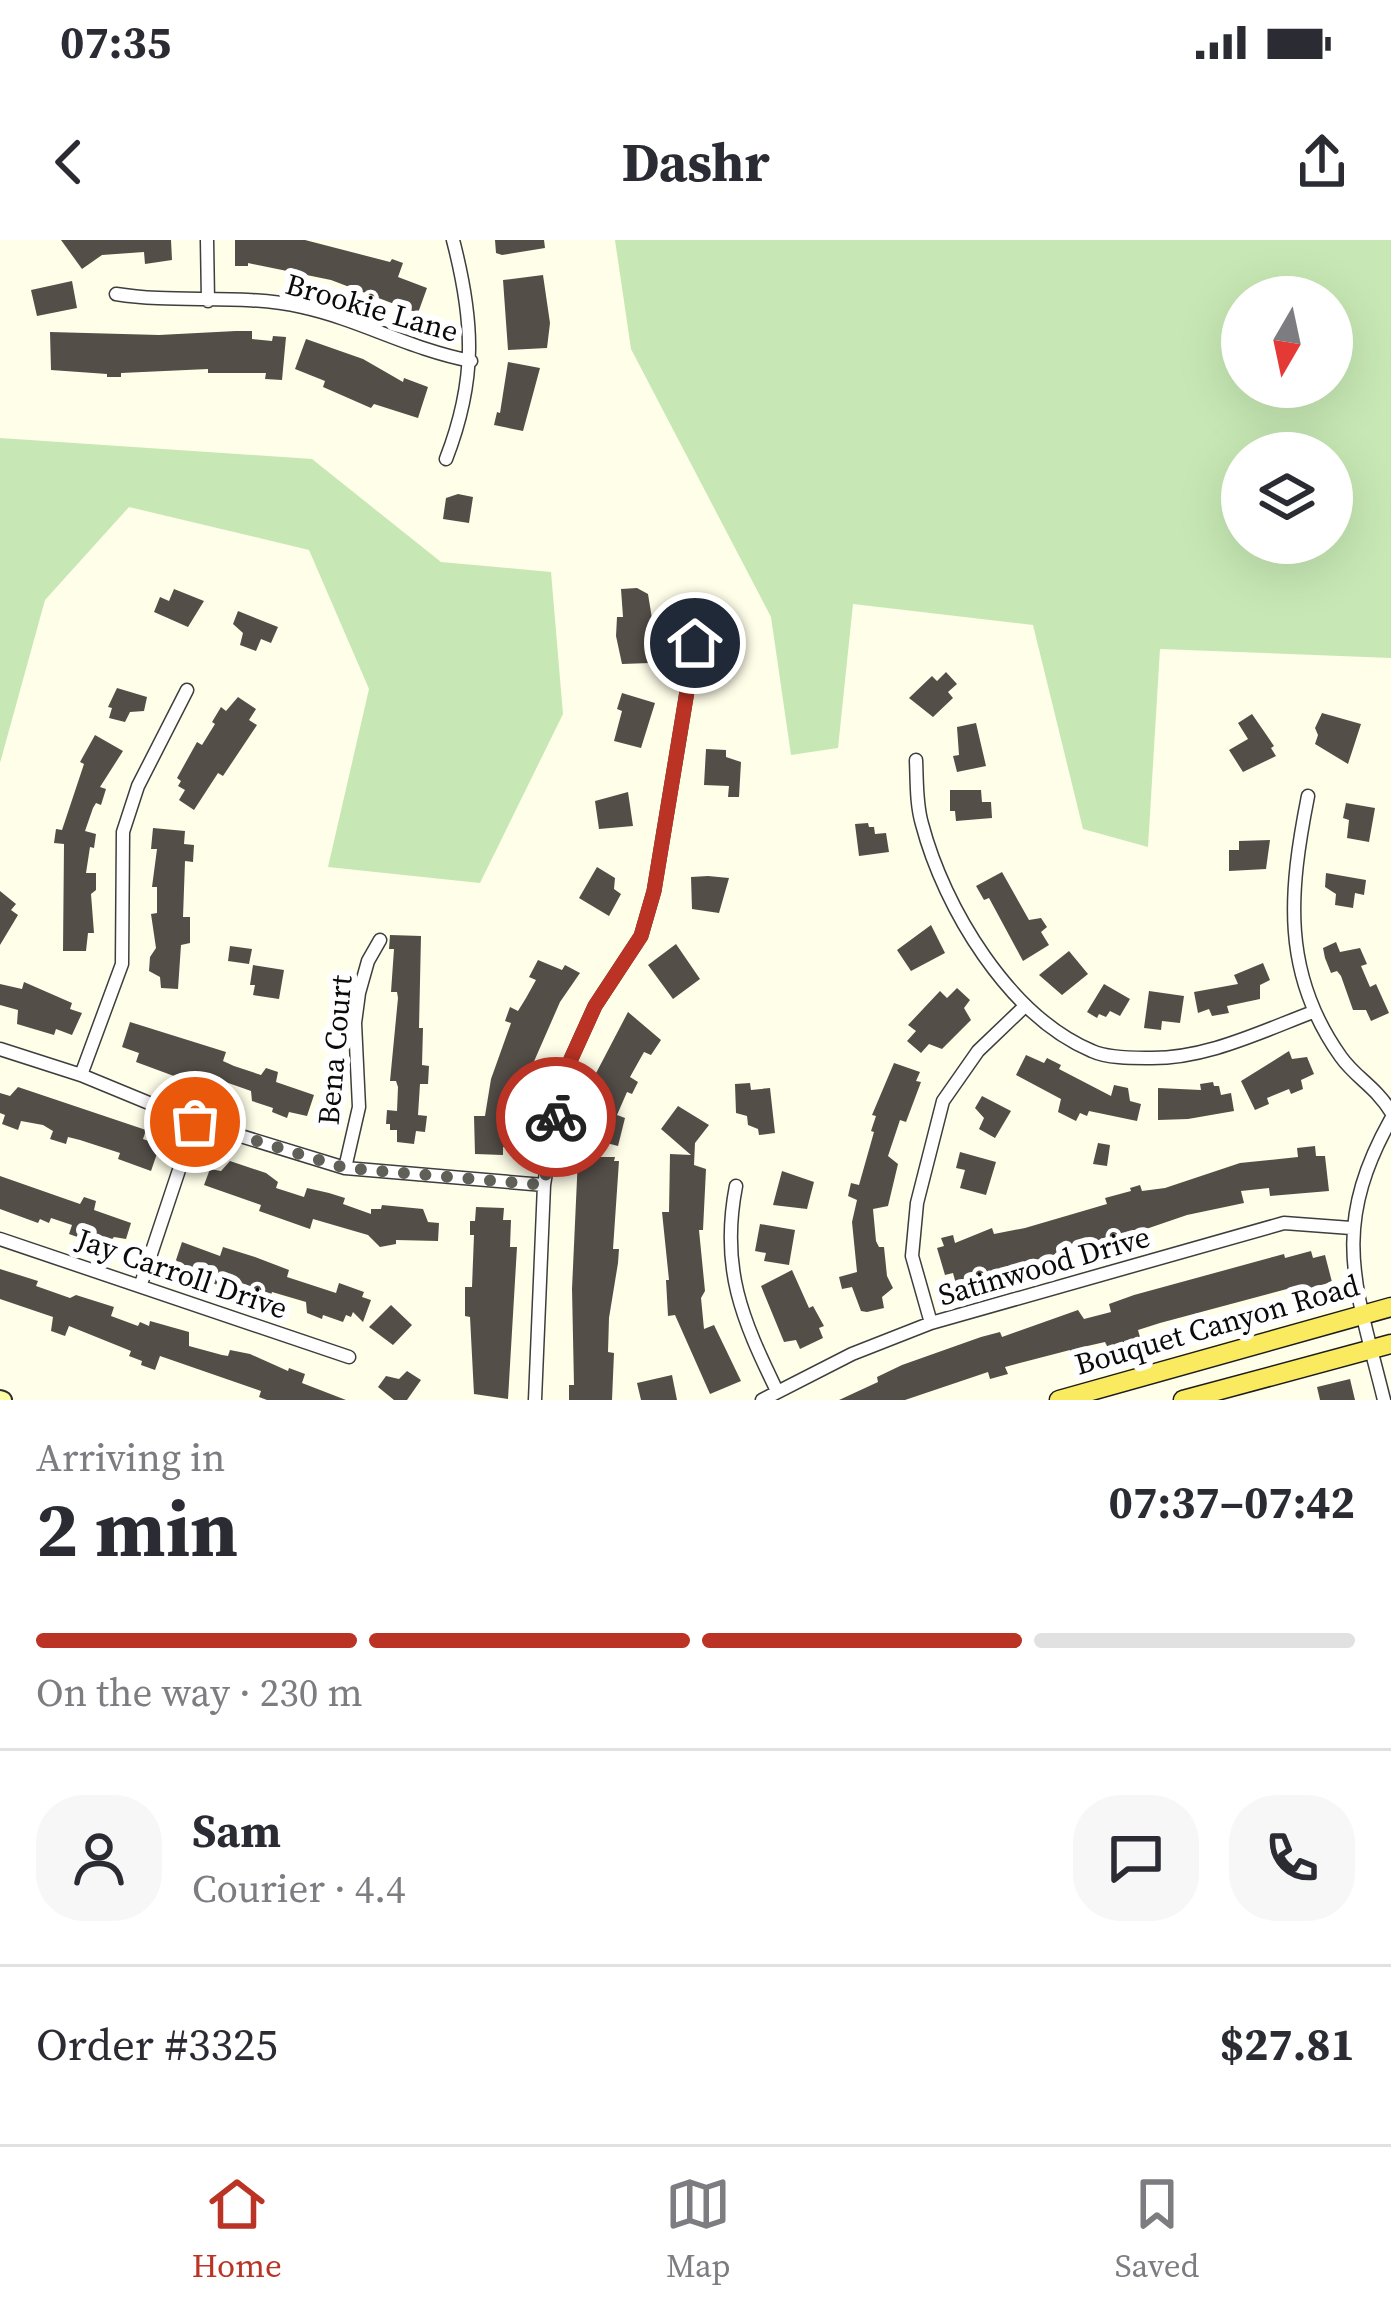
<!DOCTYPE html>
<html lang="en">
<head>
<meta charset="utf-8">
<style>
	:root { --surface:#fff; --page:#f7f7f7; --text:#2b2b33; --muted:#7c7c81; --line:#e1e1e2; --accent:#bb3324 }
	body { margin:0; font-family:"Source Serif 4",serif; background:var(--page); color:var(--text); height:100vh; display:flex; flex-direction:column; font-size:45px; white-space:nowrap }
	* { box-sizing:border-box; margin:0 }
	p { font-size:39px; color:var(--muted) }
	.icon { flex:none; width:66px; height:66px; fill:none; stroke:currentColor; stroke-width:2; stroke-linecap:round; stroke-linejoin:round }
	.map { position:relative; height:1160px; overflow:hidden }
	.details { display:flex; flex-direction:column; background:var(--surface); flex:1 }
	.details>* { flex:none }
	.needle { width:78px; rotate:189deg }
	.controls { position:absolute; left:1221px; top:36px; display:grid; gap:24px }
	.controls a { display:grid; place-items:center; width:132px; height:132px; border-radius:50%; background:var(--surface); box-shadow:0 12px 48px #0002; font-size:60px }
	.pin { position:absolute; display:grid; place-items:center; width:102px; height:102px; color:#fff; margin:-51px; border:6px solid #fff; border-radius:50%; box-shadow:0 3px 12px #0007 }
	.courier { position:absolute; display:grid; place-items:center; width:120px; height:120px; margin:-60px; border:9px solid #bb3324; border-radius:50%; background:#fff; color:#222; box-shadow:0 3px 15px #0007 }
	.summary em { font-style:normal; font-weight:700 }
	.summary div { display:flex; flex-direction:column-reverse }
	.summary { display:flex; align-items:center; justify-content:space-between; height:204px; padding:0 36px }
	h1 { font-size:78px; font-weight:700; line-height:90px }
	.bar { display:grid; grid-template-columns:repeat(4,1fr); gap:18px 12px; align-content:center; height:144px; padding:0 36px }
	.bar i { height:15px; border-radius:9px; background:var(--line) }
	.bar .current { background:var(--accent) }
	.bar p { grid-column:span 4 }
	.line { display:flex; align-items:center; gap:30px; padding:0 36px; border-top:3px solid var(--line) }
	.line div { flex:1 }
	.round { display:grid; place-items:center; flex:none; width:126px; height:126px; border-radius:48px; background:var(--page) }
	.status { display:flex; justify-content:space-between; align-items:center; height:84px; padding:0 60px; background:var(--surface); direction:ltr }
	.status svg { height:33px; fill:currentColor }
	header { display:flex; justify-content:space-between; align-items:center; height:156px; padding:0 36px; background:var(--surface); font-size:54px; font-weight:700 }
	.menu { display:flex; justify-content:space-around; align-items:center; height:168px; border-top:3px solid var(--line); background:var(--surface); font-size:33px; color:var(--muted) }
	.menu a { display:grid; justify-items:center; gap:6px }
	.menu .current { color:var(--accent) }
	.map>svg:first-child { display:block }
</style>
</head>
<body>
<div class="status"><b>07:35</b><svg viewBox="0 0 49 12"><path d="M0 12V9h3v3zM5 12V6h3v6zM10 12V3h3v9zM15 12V0h3v12zM26 1h20v11H26zM47 4h2v5h-2z"/></svg></div>
<header><svg class="icon" aria-label="back" viewBox="0 0 24 24"><path d="M15 5l-7 7 7 7"/></svg>Dashr<svg class="icon" aria-label="share" viewBox="0 0 24 24"><path d="M12 15V3M7 8l5-5 5 5M5 13v7h14v-7"/></svg></header>
<div class="map">
<svg width="1391" height="1160" viewBox="0 0 1391 1160">
	<rect width="100%" height="100%" fill="#fffee9"/>
	<path fill="#c7e8b4" fill-rule="evenodd" d="M 615,0 L 1391,0 L 1391,418 L 1160,409 L 1148,607 L 1083,589 L 1033,385 L 853,364 L 838,508 L 791,515 L 771,377 L 631,109 ZM 1242,57 L 1332,57 L 1332,147 L 1242,147 ZM 1242,213 L 1332,213 L 1332,303 L 1242,303 Z
		M 0,198 L 312,219 L 441,322 L 551,332 L 563,474 L 480,643 L 328,627 L 369,449 L 309,310 L 129,267 L 45,360 L 0,523 Z"/>
	<path fill="#544e48" d="M 61,0 L 171,0 L 172,20 L 145,24 L 144,12 L 102,15 L 82,29 Z
		M 235,0 L 305,0 L 390,22 L 392,19 L 403,23 L 398,37 L 427,48 L 418,73 L 331,40 L 248,23 L 248,26 L 235,26 Z
		M 495,0 L 544,0 L 545,8 L 502,15 L 496,13 Z
		M 543,35 L 550,83 L 547,108 L 508,110 L 503,40 Z
		M 72,41 L 77,68 L 37,76 L 31,50 Z
		M 236,91 L 252,91 L 252,99 L 272,101 L 273,96 L 286,97 L 282,140 L 265,139 L 266,133 L 208,133 L 208,129 L 121,133 L 121,137 L 107,137 L 107,134 L 51,130 L 50,92 L 159,95 Z
		M 306,99 L 363,119 L 403,142 L 404,138 L 428,147 L 418,178 L 374,164 L 371,168 L 323,147 L 325,141 L 295,129 Z
		M 508,122 L 540,128 L 523,191 L 494,185 L 497,172 L 500,173 Z
		M 458,254 L 473,257 L 469,283 L 443,279 L 446,258 Z
		M 637,348 L 648,354 L 657,409 L 650,410 L 650,423 L 622,424 L 616,396 L 617,377 L 623,377 L 621,349 Z
		M 174,349 L 204,361 L 188,387 L 154,372 L 160,357 L 169,361 Z
		M 238,371 L 278,387 L 271,403 L 261,399 L 256,411 L 240,405 L 243,393 L 233,384 Z
		M 946,432 L 957,444 L 948,452 L 953,458 L 933,477 L 909,458 L 932,436 L 937,441 Z
		M 117,448 L 147,457 L 144,471 L 130,472 L 125,482 L 109,478 L 112,468 L 108,467 Z
		M 622,453 L 655,463 L 641,508 L 614,501 L 622,471 L 617,469 Z
		M 238,457 L 256,469 L 249,480 L 257,485 L 223,536 L 218,533 L 194,570 L 179,560 L 185,550 L 178,546 L 181,541 L 177,538 L 197,502 L 202,505 L 215,484 L 212,482 L 221,467 L 226,471 Z
		M 1322,473 L 1361,484 L 1348,524 L 1315,504 L 1318,495 L 1315,488 Z
		M 1252,474 L 1274,506 L 1271,508 L 1276,516 L 1243,532 L 1229,510 L 1248,499 L 1238,483 Z
		M 976,483 L 986,526 L 957,532 L 953,516 L 959,515 L 957,487 Z
		M 95,495 L 123,511 L 100,547 L 106,549 L 101,565 L 96,563 L 93,568 L 85,591 L 96,594 L 94,608 L 90,607 L 86,633 L 96,633 L 96,650 L 91,654 L 94,693 L 88,693 L 86,711 L 63,711 L 64,604 L 54,603 L 56,589 L 62,590 L 84,524 L 80,522 Z
		M 706,509 L 726,510 L 726,517 L 741,522 L 739,557 L 728,557 L 729,546 L 704,545 Z
		M 950,550 L 981,550 L 982,562 L 991,562 L 992,578 L 956,581 L 955,571 L 950,571 Z
		M 628,552 L 633,586 L 599,589 L 595,561 Z
		M 1346,563 L 1375,568 L 1369,602 L 1347,598 L 1349,580 L 1343,578 Z
		M 868,583 L 869,587 L 874,587 L 875,594 L 886,593 L 889,612 L 859,616 L 855,584 Z
		M 153,588 L 185,591 L 184,604 L 194,605 L 193,622 L 185,621 L 183,677 L 190,677 L 190,703 L 181,705 L 178,749 L 161,748 L 160,737 L 149,731 L 150,717 L 156,708 L 151,674 L 157,673 L 157,647 L 152,647 L 157,609 L 151,609 Z
		M 1270,600 L 1266,629 L 1229,631 L 1229,610 L 1239,610 L 1239,601 Z
		M 597,627 L 615,638 L 614,649 L 621,654 L 609,676 L 579,658 Z
		M 1002,632 L 1029,680 L 1041,678 L 1047,687 L 1041,692 L 1049,705 L 1023,721 L 989,658 L 984,660 L 976,646 Z
		M 1326,633 L 1366,640 L 1364,655 L 1355,653 L 1353,668 L 1335,665 L 1336,654 L 1325,647 Z
		M 708,636 L 729,638 L 719,673 L 692,669 L 691,637 Z
		M 0,651 L 16,664 L 11,670 L 18,675 L 0,705 Z
		M 931,685 L 945,713 L 911,731 L 897,710 Z
		M 390,695 L 421,696 L 419,788 L 423,788 L 422,825 L 429,826 L 428,844 L 420,844 L 418,875 L 427,876 L 425,892 L 416,891 L 414,904 L 397,902 L 397,890 L 390,890 L 390,884 L 386,884 L 387,870 L 397,871 L 398,847 L 396,841 L 390,841 L 398,758 L 397,752 L 391,752 L 394,709 L 389,709 Z
		M 1336,702 L 1340,712 L 1360,708 L 1367,724 L 1361,726 L 1370,747 L 1376,744 L 1389,773 L 1371,781 L 1366,770 L 1353,770 L 1341,736 L 1337,731 L 1331,733 L 1325,718 L 1323,708 Z
		M 676,704 L 700,739 L 673,759 L 648,725 Z
		M 230,706 L 252,709 L 249,724 L 228,721 Z
		M 1069,711 L 1088,734 L 1062,755 L 1039,735 Z
		M 538,720 L 562,730 L 565,725 L 580,733 L 560,762 L 532,826 L 520,877 L 514,876 L 511,908 L 503,907 L 503,915 L 475,914 L 474,876 L 485,876 L 491,839 L 511,783 L 505,781 L 510,767 L 518,771 L 526,758 L 536,740 L 529,737 Z
		M 1263,723 L 1270,740 L 1260,745 L 1260,759 L 1227,766 L 1229,773 L 1212,776 L 1209,769 L 1198,773 L 1194,752 L 1238,744 L 1234,735 Z
		M 253,725 L 284,730 L 279,759 L 253,755 L 255,745 L 250,745 Z
		M 24,742 L 72,763 L 70,769 L 82,773 L 72,795 L 56,789 L 54,795 L 17,784 L 18,770 L 0,765 L 0,744 L 22,749 Z
		M 1104,744 L 1130,759 L 1120,776 L 1110,771 L 1106,777 L 1099,774 L 1097,778 L 1087,772 Z
		M 957,748 L 970,760 L 964,768 L 971,780 L 942,809 L 929,804 L 921,813 L 907,801 L 916,791 L 908,785 L 940,751 L 947,758 Z
		M 1149,751 L 1184,756 L 1180,783 L 1162,781 L 1161,790 L 1144,788 Z
		M 628,772 L 661,800 L 651,815 L 644,812 L 630,837 L 638,842 L 632,854 L 627,852 L 617,875 L 625,878 L 618,906 L 580,896 L 588,862 L 591,863 L 600,842 L 593,839 Z
		M 130,782 L 226,812 L 223,821 L 234,826 L 261,835 L 266,828 L 278,832 L 276,842 L 314,855 L 307,876 L 289,872 L 287,878 L 272,872 L 273,868 L 252,861 L 251,851 L 217,839 L 209,849 L 136,822 L 139,813 L 122,807 Z
		M 1289,811 L 1292,819 L 1307,817 L 1314,834 L 1301,840 L 1303,849 L 1291,854 L 1289,849 L 1267,858 L 1269,864 L 1255,870 L 1241,841 Z
		M 1026,815 L 1044,823 L 1047,818 L 1061,825 L 1059,829 L 1111,856 L 1114,845 L 1128,848 L 1130,861 L 1141,864 L 1137,881 L 1089,871 L 1087,876 L 1080,873 L 1076,881 L 1058,872 L 1061,859 L 1016,835 Z
		M 894,823 L 920,832 L 916,841 L 921,842 L 906,882 L 900,880 L 888,916 L 898,924 L 888,966 L 873,969 L 876,1001 L 879,1007 L 884,1007 L 887,1036 L 893,1048 L 882,1057 L 884,1068 L 867,1072 L 861,1071 L 852,1047 L 842,1049 L 839,1037 L 857,1032 L 852,982 L 857,960 L 848,956 L 851,943 L 859,945 L 874,892 L 871,891 L 876,876 L 872,875 Z
		M 1213,842 L 1214,846 L 1219,846 L 1221,855 L 1231,853 L 1234,871 L 1188,879 L 1158,880 L 1158,848 L 1201,850 L 1200,844 Z
		M 750,843 L 751,850 L 770,848 L 775,893 L 759,895 L 758,889 L 748,885 L 747,876 L 736,873 L 735,844 Z
		M 18,847 L 146,890 L 143,899 L 160,905 L 151,931 L 118,919 L 120,913 L 80,900 L 68,897 L 66,904 L 50,899 L 53,891 L 43,885 L 21,881 L 18,890 L 2,884 L 5,875 L 0,873 L 0,853 L 10,856 Z
		M 982,856 L 1011,871 L 995,898 L 979,889 L 984,878 L 975,868 Z
		M 678,866 L 709,885 L 695,903 L 694,925 L 706,929 L 703,990 L 699,990 L 705,1051 L 701,1058 L 704,1089 L 714,1085 L 741,1141 L 710,1154 L 675,1075 L 668,1076 L 666,1040 L 669,1040 L 662,972 L 669,972 L 670,914 L 691,915 L 661,889 Z
		M 1098,903 L 1110,905 L 1107,926 L 1093,924 Z
		M 1315,906 L 1316,916 L 1325,916 L 1329,951 L 1270,956 L 1269,948 L 1241,951 L 1244,963 L 1187,975 L 1114,1000 L 1113,997 L 956,1044 L 953,1033 L 945,1035 L 937,1008 L 944,1006 L 941,998 L 953,995 L 955,1003 L 992,988 L 994,994 L 1025,988 L 1107,964 L 1105,958 L 1131,951 L 1130,948 L 1140,945 L 1142,951 L 1165,948 L 1240,923 L 1298,917 L 1297,908 Z
		M 960,912 L 996,922 L 986,955 L 960,948 L 965,930 L 956,928 Z
		M 578,917 L 615,917 L 614,921 L 619,921 L 613,1009 L 619,1009 L 618,1023 L 609,1078 L 608,1112 L 614,1113 L 612,1160 L 569,1160 L 569,1145 L 574,1145 L 572,1049 Z
		M 230,921 L 266,933 L 278,942 L 276,948 L 304,957 L 307,948 L 329,953 L 345,958 L 343,964 L 371,974 L 371,969 L 381,969 L 382,965 L 423,969 L 428,982 L 439,983 L 438,1001 L 396,1000 L 396,1004 L 380,1007 L 368,995 L 313,979 L 310,989 L 259,971 L 261,965 L 204,945 L 210,929 L 221,931 Z
		M 782,931 L 814,942 L 807,969 L 773,965 Z
		M 0,936 L 80,964 L 84,957 L 96,961 L 94,970 L 131,983 L 126,999 L 114,997 L 105,1007 L 69,994 L 72,985 L 51,978 L 49,983 L 40,979 L 38,983 L 0,969 Z
		M 476,967 L 504,968 L 503,980 L 511,980 L 510,1007 L 517,1007 L 508,1159 L 474,1154 L 470,1077 L 465,1076 L 465,1047 L 472,1047 L 474,995 L 470,995 L 470,981 L 475,981 Z
		M 760,984 L 795,990 L 789,1025 L 764,1021 L 766,1013 L 755,1011 Z
		M 182,1002 L 220,1016 L 223,1007 L 255,1017 L 289,1030 L 287,1037 L 336,1053 L 339,1043 L 364,1052 L 362,1057 L 371,1060 L 363,1082 L 353,1072 L 351,1077 L 346,1075 L 343,1082 L 323,1075 L 322,1079 L 307,1073 L 306,1062 L 272,1052 L 270,1059 L 251,1052 L 253,1047 L 230,1039 L 227,1048 L 190,1036 L 192,1031 L 175,1023 Z
		M 1311,1011 L 1313,1018 L 1325,1015 L 1332,1042 L 1303,1050 L 1302,1045 L 1160,1083 L 1138,1090 L 1140,1097 L 1124,1101 L 1125,1105 L 1109,1110 L 1105,1102 L 1083,1107 L 1085,1115 L 1072,1118 L 1070,1110 L 1005,1127 L 1008,1134 L 990,1139 L 988,1132 L 905,1160 L 839,1160 L 878,1142 L 877,1137 L 902,1125 L 981,1097 L 1000,1092 L 1002,1097 L 1078,1070 L 1084,1079 L 1111,1072 L 1109,1064 L 1134,1055 L 1284,1014 L 1285,1018 Z
		M 0,1029 L 38,1041 L 36,1046 L 70,1058 L 76,1055 L 114,1067 L 111,1076 L 138,1086 L 140,1082 L 149,1086 L 150,1081 L 189,1092 L 189,1106 L 222,1115 L 228,1116 L 230,1110 L 250,1114 L 288,1131 L 289,1128 L 305,1134 L 302,1143 L 346,1160 L 267,1160 L 259,1157 L 261,1151 L 160,1116 L 155,1130 L 141,1125 L 142,1121 L 129,1116 L 131,1111 L 69,1086 L 65,1096 L 51,1091 L 53,1077 L 0,1059 Z
		M 792,1030 L 809,1068 L 813,1066 L 824,1086 L 819,1088 L 823,1098 L 800,1109 L 796,1100 L 784,1102 L 761,1046 Z
		M 391,1065 L 412,1085 L 393,1105 L 369,1087 Z
		M 407,1131 L 421,1140 L 407,1160 L 394,1160 L 378,1147 L 386,1136 L 399,1139 Z
		M 672,1135 L 677,1160 L 641,1160 L 637,1143 Z
		M 1350,1139 L 1355,1160 L 1320,1160 L 1317,1147 Z"/>
	<g fill="none" stroke-linecap="round" stroke-linejoin="round">
		<defs>
			<path id="street" d="M 207,0 L 208,61
				M 116,54 C 177,64 241,53 302,67 C 361,80 409,109 471,121
				M 446,219 C 477,139 474,81 453,0
				M 916,520 C 917,541 916,564 922,584 C 944,668 1009,776 1092,811 C 1107,818 1131,818 1146,818 C 1204,820 1260,792 1313,772
				M 1308,556 C 1289,652 1281,733 1341,817 C 1356,838 1376,847 1391,872
				M 0,809 L 81,835 L 195,882 L 345,928 L 544,945
				M 81,835 L 122,724 L 123,592 L 138,546 L 187,450
				M 345,928 L 359,867 L 355,783 L 359,753 L 368,721 L 380,700
				M 736,946 C 720,1028 742,1079 777,1151
				M 0,999 L 349,1117
				M 141,1044 L 195,882
				M 931,1083 L 912,1016 L 917,963 L 943,861 L 978,811 L 1024,767
				M 535,1160 L 544,945 L 561,841 L 595,766 L 641,696 L 654,651 L 695,403
				M 762,1160 L 852,1114 L 931,1083 L 1284,983 L 1351,988
				M 1384,1160 C 1356,1046 1329,990 1391,879"/>
			<path id="secondary" d="M 0,1159 L 3,1160"/>
			<path id="primary" d="M 1059,1160 L 1391,1067
				M 1183,1160 L 1391,1104"/>
		</defs>
		<use href="#street" stroke="#3e3e3e" stroke-width="15"/>
		<use href="#secondary" stroke="#2d2d2d" stroke-width="20"/>
		<use href="#primary" stroke="#1c1c1c" stroke-width="21"/>
		<use href="#street" stroke="#fff" stroke-width="12"/>
		<use href="#secondary" stroke="#fcffa4" stroke-width="16"/>
		<use href="#primary" stroke="#f9ea5f" stroke-width="18"/>
	</g>
	<g fill="none" stroke-linecap="round" stroke-linejoin="round">
		<path stroke="#606059" stroke-width="12" stroke-dasharray="0 21.6" d="M 195,882 L 345,928 L 544,945 L 556,877"/>
		<path stroke="#bb3324" stroke-width="15" d="M 556,877 L 561,841 L 595,766 L 641,696 L 654,651 L 695,403"/>
	</g>
	<g text-anchor="middle" stroke-width="12" stroke-linejoin="round" paint-order="stroke">
		<g font-size="30" fill="#0b0b0b" stroke="#fff">
			<text transform="translate(372 68) rotate(16)" y="10">Brookie Lane</text>
			<text transform="translate(335 810) rotate(-85)" y="10">Bena Court</text>
			<text transform="translate(1044 1026) rotate(-16)" y="10">Satinwood Drive</text>
			<text transform="translate(182 1034) rotate(19)" y="10">Jay Carroll Drive</text>
			<text transform="translate(1217 1085) rotate(-16)" y="10">Bouquet Canyon Road</text>
		</g>
	</g>
</svg>
<div class="controls">
<a><svg class="needle" viewBox="-14 -14 28 28"><path d="M0-13l5 13h-10z" fill="#e53935"/><path d="M0 13l5-13h-10z" fill="#7c7c81"/></svg></a>
<a><svg class="icon" aria-label="layers" viewBox="0 0 24 24"><path d="M12 4l9 5-9 5-9-5zM3 14l9 5 9-5"/></svg></a>
</div>
<div class="pin" style="left:195px;top:882px;background:#ea580c"><svg class="icon" aria-label="bag" viewBox="0 0 24 24"><path d="M5 8h14l-1 12H6zM9 8a3 3 0 0 1 6 0"/></svg></div>
<div class="pin" style="left:695px;top:403px;background:#1f2937"><svg class="icon" aria-label="home" viewBox="0 0 24 24"><path d="M3 11l9-7 9 7M6 9v11h12V9"/></svg></div>
<div class="courier" style="left:556px;top:877px"><svg class="icon" aria-label="bike" viewBox="0 0 24 24"><circle cx="6" cy="16" r="4"/><circle cx="18" cy="16" r="4"/><path d="M6 16l4-8h5l3 8M10 8l3 8H6M13 5h3"/></svg></div>
</div>
<section class="details">
<div class="summary"><div><h1>2 min</h1><p>Arriving in</p></div><em>07:37–07:42</em></div>
<div class="bar"><i class="current"></i><i class="current"></i><i class="current"></i><i></i><p>On the way · 230 m</p></div>
<div class="line" style="height:216px"><a class="round"><svg class="icon" aria-label="person" viewBox="0 0 24 24"><circle cx="12" cy="8" r="4"/><path d="M4 21q1-7 8-7t8 7"/></svg></a><div><b>Sam</b><p>Courier · 4.4</p></div><a class="round"><svg class="icon" aria-label="chat" viewBox="0 0 24 24"><path d="M4 5h16v11H9l-5 4z"/></svg></a><a class="round"><svg class="icon" aria-label="phone" viewBox="0 0 24 24"><path d="M5 4h4l2 5-3 2q2 4 5 5l2-3 5 2v4C11 20 4 13 5 4z"/></svg></a></div>
<div class="line" style="height:156px"><div>Order #3325</div><b>$27.81</b></div>
</section>
<nav class="menu">
<a class="current"><svg class="icon" aria-label="home" viewBox="0 0 24 24"><path d="M3 11l9-7 9 7M6 9v11h12V9"/></svg>Home</a>
<a><svg class="icon" aria-label="map" viewBox="0 0 24 24"><path d="M3 6l6-2 6 2 6-2v14l-6 2-6-2-6 2zM9 4v14M15 6v14"/></svg>Map</a>
<a><svg class="icon" aria-label="saved" viewBox="0 0 24 24"><path d="M7 4h10v16l-5-4-5 4z"/></svg>Saved</a>
</nav>
</body>
</html>
